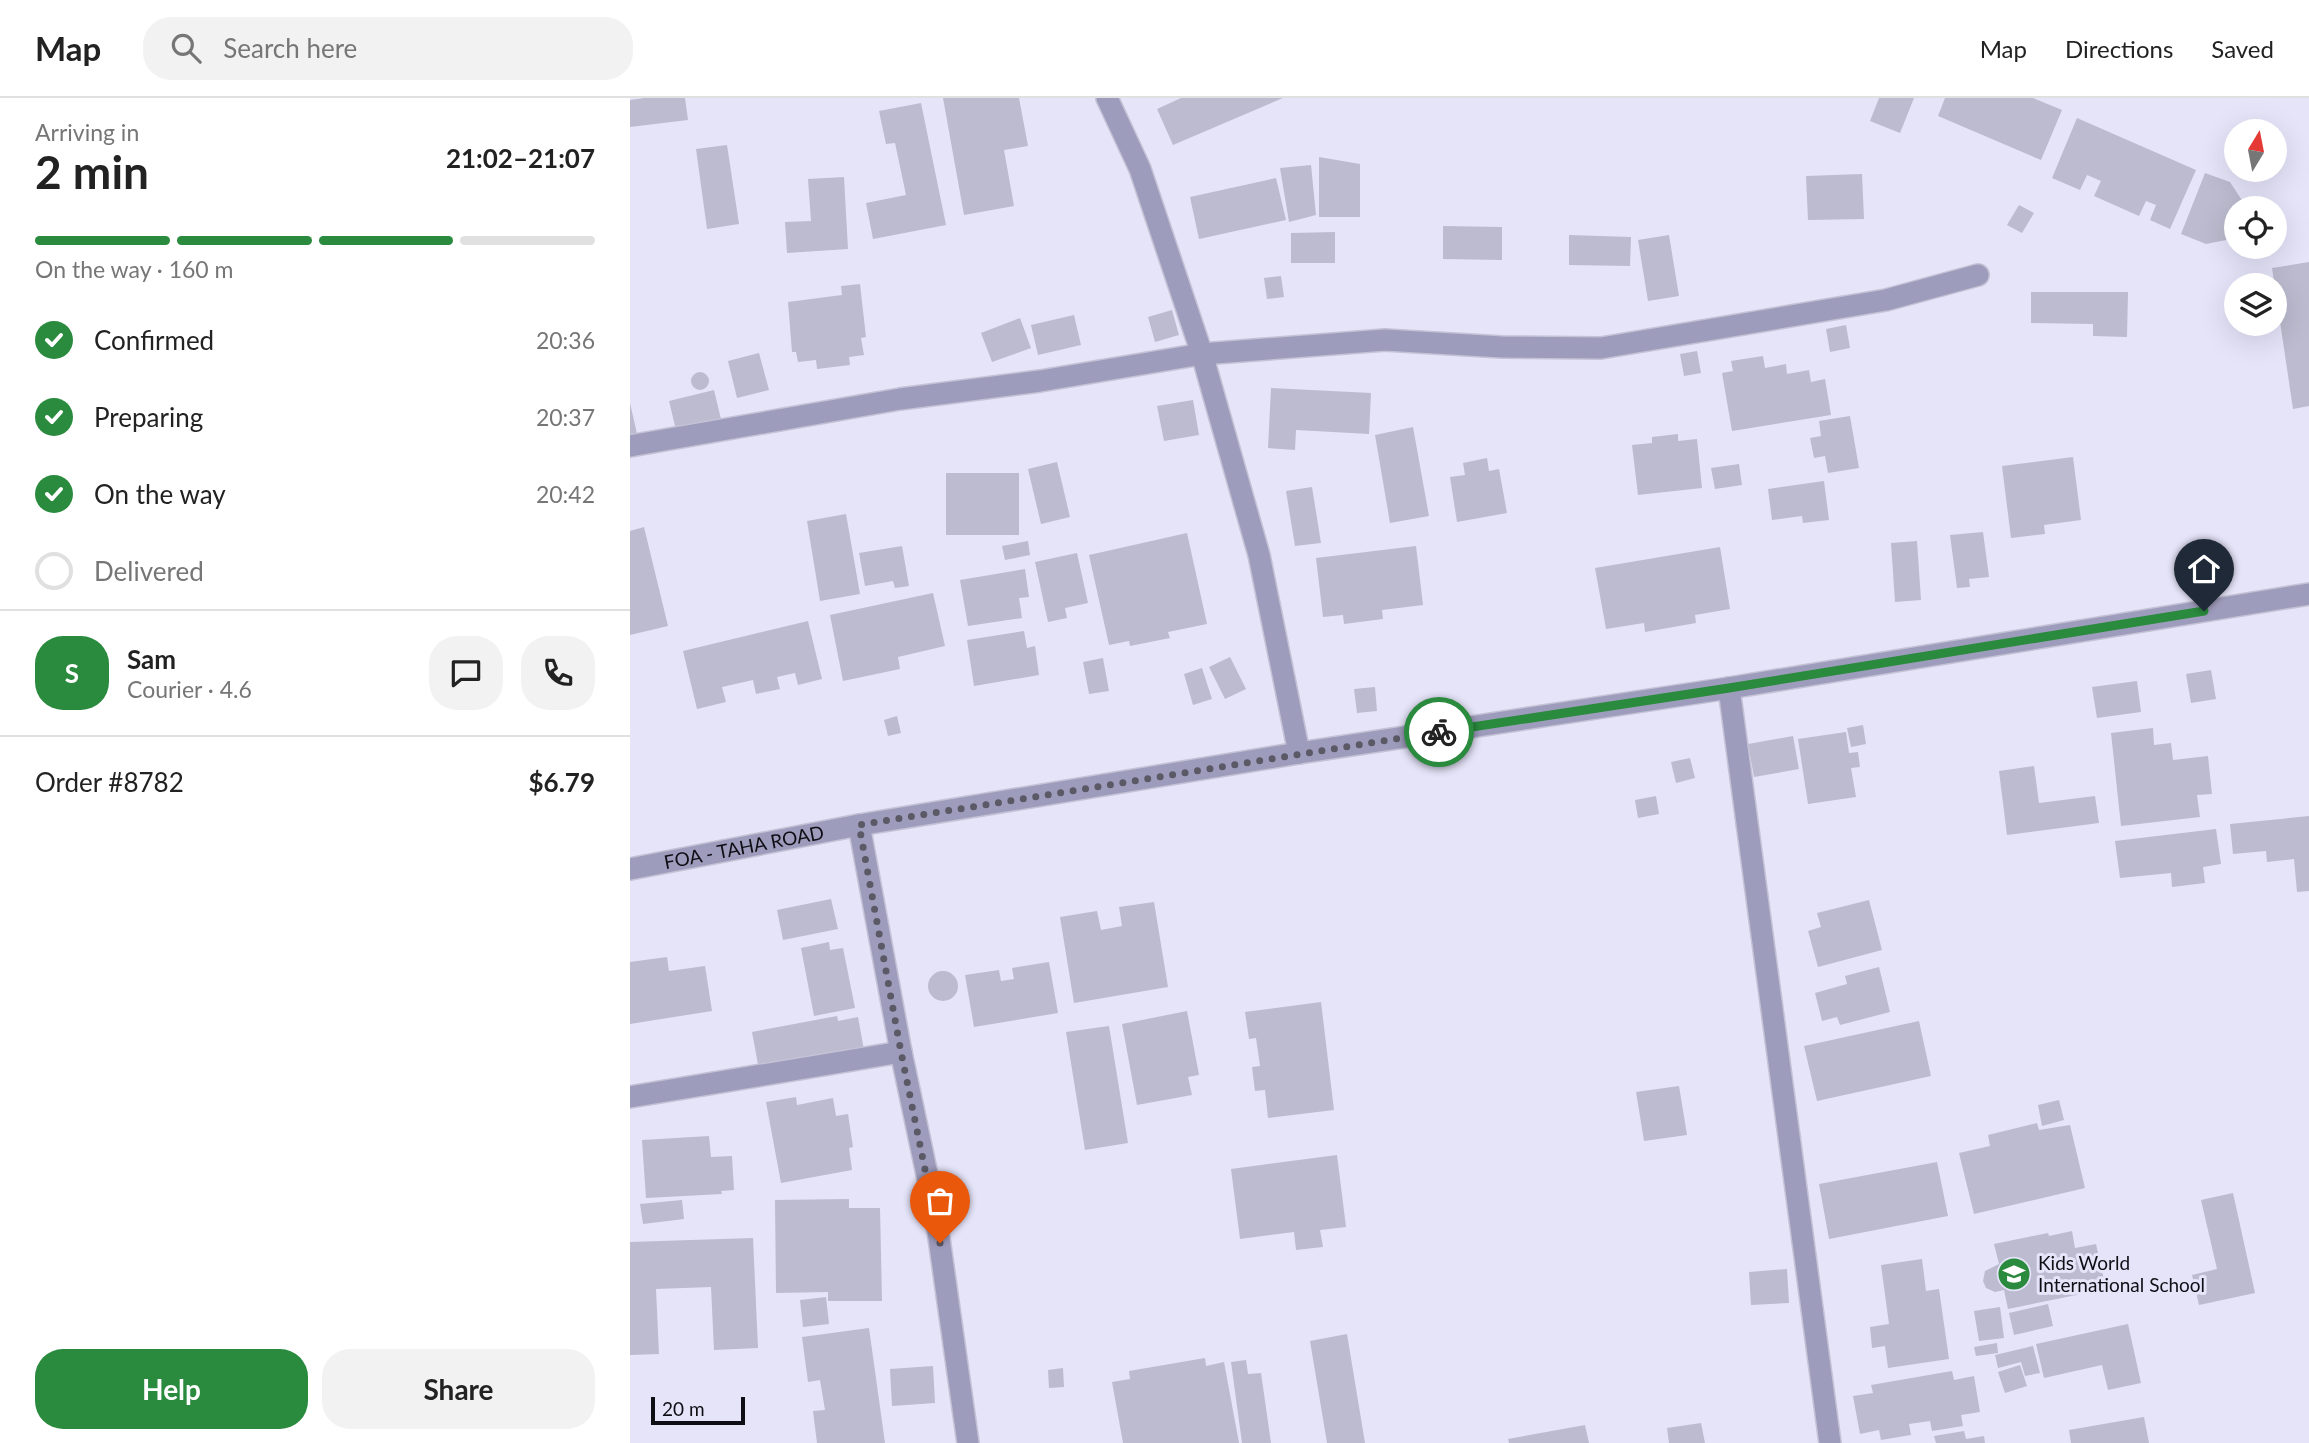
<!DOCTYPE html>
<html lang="en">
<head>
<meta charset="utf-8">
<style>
	:root { --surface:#fff; --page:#f2f2f2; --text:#222; --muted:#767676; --line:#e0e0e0; --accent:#2a8a3d }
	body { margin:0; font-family:Lato,sans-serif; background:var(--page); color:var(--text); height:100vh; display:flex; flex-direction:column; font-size:26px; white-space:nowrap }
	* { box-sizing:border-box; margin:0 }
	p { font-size:23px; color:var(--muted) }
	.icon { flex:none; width:38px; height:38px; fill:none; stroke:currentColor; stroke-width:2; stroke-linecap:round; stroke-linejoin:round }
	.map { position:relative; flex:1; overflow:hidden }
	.details { display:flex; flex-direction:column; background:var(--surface); width:630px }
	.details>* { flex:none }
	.needle { width:46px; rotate:10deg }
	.buttons { position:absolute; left:1594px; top:21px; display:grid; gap:14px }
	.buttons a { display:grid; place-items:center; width:63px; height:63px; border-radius:50%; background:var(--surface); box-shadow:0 7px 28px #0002; font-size:35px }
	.scale { position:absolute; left:21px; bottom:18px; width:94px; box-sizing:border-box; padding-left:7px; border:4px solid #0f0e15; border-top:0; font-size:19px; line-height:24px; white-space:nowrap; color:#0f0e15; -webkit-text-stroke:5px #e6e4f9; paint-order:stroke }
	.pin { position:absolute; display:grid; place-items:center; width:60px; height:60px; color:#fff; margin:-72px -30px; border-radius:50% 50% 50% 0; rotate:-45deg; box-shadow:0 0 7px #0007 }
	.pin .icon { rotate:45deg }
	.courier { position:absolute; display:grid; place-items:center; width:70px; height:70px; margin:-35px; border:5px solid #2a8a3d; border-radius:50%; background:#fff; color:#222; box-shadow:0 2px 9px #0007 }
	.summary em { font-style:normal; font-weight:700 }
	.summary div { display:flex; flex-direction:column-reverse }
	.summary { display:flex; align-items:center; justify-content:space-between; height:119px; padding:0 35px }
	h1 { font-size:46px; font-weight:700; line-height:52px }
	.bar { display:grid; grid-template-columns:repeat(4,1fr); gap:10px 7px; align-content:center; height:84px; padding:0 35px }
	.bar i { height:9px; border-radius:5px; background:var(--line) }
	.bar .current { background:var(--accent) }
	.bar p { grid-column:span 4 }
	.line { display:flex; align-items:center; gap:18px; padding:0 35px; border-top:2px solid var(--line) }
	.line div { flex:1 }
	.round { display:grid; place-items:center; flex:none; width:74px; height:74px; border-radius:28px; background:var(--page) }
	ol { padding:0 35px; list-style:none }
	li { display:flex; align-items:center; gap:21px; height:77px }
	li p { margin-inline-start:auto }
	li .icon { padding:7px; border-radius:50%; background:var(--accent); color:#fff; stroke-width:4 }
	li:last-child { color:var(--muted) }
	li i { width:38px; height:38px; border:4px solid var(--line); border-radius:50% }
	.cta { display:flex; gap:14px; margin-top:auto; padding:14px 35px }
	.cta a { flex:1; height:80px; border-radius:28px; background:var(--accent); color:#fff; font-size:28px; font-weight:700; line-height:80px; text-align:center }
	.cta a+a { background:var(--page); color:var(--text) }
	header { display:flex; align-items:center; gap:42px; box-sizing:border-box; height:98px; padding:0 35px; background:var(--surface); border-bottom:2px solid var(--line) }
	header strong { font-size:33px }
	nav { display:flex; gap:38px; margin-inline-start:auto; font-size:24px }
	.search { width:490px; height:63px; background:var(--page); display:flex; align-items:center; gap:18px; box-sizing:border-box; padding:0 24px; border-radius:28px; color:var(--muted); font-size:26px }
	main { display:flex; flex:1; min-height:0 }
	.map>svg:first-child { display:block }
</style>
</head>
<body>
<header>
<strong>Map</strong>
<div class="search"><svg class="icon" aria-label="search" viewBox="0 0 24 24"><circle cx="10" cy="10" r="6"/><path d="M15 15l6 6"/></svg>Search here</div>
<nav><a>Map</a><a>Directions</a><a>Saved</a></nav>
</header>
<main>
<section class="details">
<div class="summary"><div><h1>2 min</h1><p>Arriving in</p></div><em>21:02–21:07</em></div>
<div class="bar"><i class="current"></i><i class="current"></i><i class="current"></i><i></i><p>On the way · 160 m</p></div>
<ol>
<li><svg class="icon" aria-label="check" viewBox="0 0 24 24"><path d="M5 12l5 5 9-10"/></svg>Confirmed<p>20:36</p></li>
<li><svg class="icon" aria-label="check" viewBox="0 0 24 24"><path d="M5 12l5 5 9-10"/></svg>Preparing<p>20:37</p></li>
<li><svg class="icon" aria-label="check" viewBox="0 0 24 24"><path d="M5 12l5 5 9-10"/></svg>On the way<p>20:42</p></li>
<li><i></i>Delivered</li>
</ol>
<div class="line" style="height:126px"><b class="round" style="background:var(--accent);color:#fff">S</b><div><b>Sam</b><p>Courier · 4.6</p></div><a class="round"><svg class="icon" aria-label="chat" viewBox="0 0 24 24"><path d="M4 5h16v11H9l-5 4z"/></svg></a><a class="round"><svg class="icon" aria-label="phone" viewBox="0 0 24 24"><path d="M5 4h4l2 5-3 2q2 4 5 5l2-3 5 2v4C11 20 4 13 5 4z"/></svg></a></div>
<div class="line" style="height:91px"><div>Order #8782</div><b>$6.79</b></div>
<div class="cta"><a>Help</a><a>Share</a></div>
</section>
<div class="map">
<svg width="1679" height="1345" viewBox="0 0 1679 1345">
	<rect width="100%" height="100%" fill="#e6e4f9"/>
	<path fill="#bcbbcf" d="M 14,0 L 55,0 L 58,22 L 0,29 L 0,2 Z
		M 313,0 L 389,0 L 398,48 L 374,52 L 384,108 L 334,117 Z
		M 551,0 L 653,0 L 543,47 L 527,11 Z
		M 1249,0 L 1284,0 L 1270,35 L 1240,23 Z
		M 1315,0 L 1403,0 L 1432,12 L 1411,62 L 1308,18 Z
		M 291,5 L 316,127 L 243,141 L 236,105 L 276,97 L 265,45 L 256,46 L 249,13 Z
		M 1447,20 L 1566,72 L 1540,131 L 1520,122 L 1526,107 L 1516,103 L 1509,118 L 1464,98 L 1471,83 L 1457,77 L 1450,92 L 1422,80 Z
		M 97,47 L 109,126 L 77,131 L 66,51 Z
		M 689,59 L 730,66 L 730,119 L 689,119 Z
		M 681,67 L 686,117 L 659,124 L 650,70 Z
		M 1575,75 L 1600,84 L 1617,110 L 1606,110 L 1606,140 L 1576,146 L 1551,136 Z
		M 1232,76 L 1234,121 L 1178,122 L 1176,78 Z
		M 214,79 L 218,151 L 157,155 L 155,124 L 181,123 L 178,81 Z
		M 646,80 L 656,122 L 569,141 L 560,99 Z
		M 1389,107 L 1404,115 L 1392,135 L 1377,127 Z
		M 813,128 L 872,129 L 872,162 L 813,161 Z
		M 705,134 L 705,165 L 661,165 L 661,135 Z
		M 939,137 L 1001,139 L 1000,168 L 939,167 Z
		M 1039,137 L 1049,198 L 1018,203 L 1008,142 Z
		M 1679,164 L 1679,308 L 1663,311 L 1642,170 Z
		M 651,178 L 654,199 L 637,201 L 634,180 Z
		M 230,186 L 236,239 L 231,240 L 234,257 L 219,259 L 220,267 L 187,271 L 186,262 L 168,264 L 166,254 L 162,254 L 158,204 L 212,197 L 211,188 Z
		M 1401,194 L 1498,194 L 1497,239 L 1463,238 L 1463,226 L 1401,225 Z
		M 542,212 L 549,237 L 525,244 L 518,219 Z
		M 444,217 L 451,247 L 408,257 L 401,227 Z
		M 390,220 L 401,250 L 362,264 L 351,235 Z
		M 1216,227 L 1220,250 L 1200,254 L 1196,231 Z
		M 1067,253 L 1071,275 L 1054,278 L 1050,256 Z
		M 129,255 L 139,292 L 107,300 L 98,263 Z
		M 1133,258 L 1135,270 L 1156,266 L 1157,276 L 1179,272 L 1181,284 L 1195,281 L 1201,317 L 1102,333 L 1092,275 L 1103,273 L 1101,263 Z
		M61 283a9 9 0 1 1 18 0a9 9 0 1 1-18 0Z
		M 641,290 L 741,295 L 739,336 L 666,332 L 665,352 L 638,350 Z
		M 84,292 L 91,321 L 46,332 L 39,303 Z
		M 563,302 L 569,337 L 534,343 L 527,308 Z
		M 0,305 L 8,340 L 0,342 Z
		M 1220,318 L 1229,370 L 1198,375 L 1195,358 L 1184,360 L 1180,340 L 1191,338 L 1189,323 Z
		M 783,329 L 799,418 L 760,425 L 745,337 Z
		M 1048,336 L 1048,343 L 1067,341 L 1072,390 L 1008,397 L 1002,347 L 1022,345 L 1022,339 Z
		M 1443,359 L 1451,422 L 1414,427 L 1415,436 L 1381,440 L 1372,368 Z
		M 857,360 L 859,373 L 869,371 L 877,415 L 827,424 L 820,379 L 835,377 L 833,365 Z
		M 427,364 L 440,419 L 411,426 L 398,371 Z
		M 1109,366 L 1112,387 L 1085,391 L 1081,370 Z
		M 316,375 L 389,375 L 389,437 L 316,437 Z
		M 1194,383 L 1199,422 L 1173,425 L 1172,418 L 1142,422 L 1138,391 Z
		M 682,389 L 691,445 L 665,448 L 656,393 Z
		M 216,416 L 230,496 L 190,503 L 177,423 Z
		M 14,429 L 38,528 L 0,537 L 0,433 Z
		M 1353,434 L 1359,479 L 1339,481 L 1340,489 L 1327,490 L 1320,437 Z
		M 557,435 L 577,526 L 538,534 L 540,540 L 500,548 L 499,543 L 479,547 L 459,457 Z
		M 398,443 L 400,457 L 375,462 L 372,448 Z
		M 1287,443 L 1291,502 L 1265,504 L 1261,445 Z
		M 272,448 L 279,488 L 265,490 L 263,483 L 235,488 L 229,455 Z
		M 786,448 L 793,507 L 752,512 L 753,521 L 714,526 L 713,517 L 693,519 L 686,460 Z
		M 1090,449 L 1100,511 L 1065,517 L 1066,525 L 1015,534 L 1014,525 L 976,531 L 965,470 Z
		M 447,455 L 458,505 L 435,510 L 437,520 L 418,524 L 405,464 Z
		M 395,471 L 399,499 L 389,500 L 392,520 L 338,528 L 330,482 Z
		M 303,495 L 315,548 L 268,559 L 270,571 L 213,583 L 200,517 Z
		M 178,523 L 192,581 L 168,587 L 165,575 L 147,579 L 150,591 L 126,596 L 123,582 L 92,589 L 96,604 L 67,611 L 53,553 Z
		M 394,533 L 397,550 L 405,548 L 409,577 L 344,588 L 337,542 Z
		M 600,559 L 616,591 L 595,601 L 579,569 Z
		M 473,560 L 479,593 L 459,596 L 453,564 Z
		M 572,570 L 582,601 L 563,607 L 554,576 Z
		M 1581,572 L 1586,601 L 1561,605 L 1556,576 Z
		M 1507,583 L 1511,614 L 1467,620 L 1462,589 Z
		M 745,589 L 747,613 L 727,615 L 724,591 Z
		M 267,618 L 271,635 L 258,638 L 254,622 Z
		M 1233,627 L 1236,646 L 1221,649 L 1217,630 Z
		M 1523,630 L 1524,647 L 1541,645 L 1543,662 L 1578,658 L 1582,696 L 1567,697 L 1570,719 L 1491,728 L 1481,635 Z
		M 1216,634 L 1219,655 L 1228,654 L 1230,669 L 1221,670 L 1226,699 L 1178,706 L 1168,641 Z
		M 1163,638 L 1169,671 L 1124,679 L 1118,646 Z
		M 1060,660 L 1065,680 L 1046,685 L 1041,664 Z
		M 1404,668 L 1409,705 L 1465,698 L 1469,725 L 1377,737 L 1369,673 Z
		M 1026,698 L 1029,716 L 1008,720 L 1005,702 Z
		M 1679,718 L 1679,793 L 1667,794 L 1664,761 L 1637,764 L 1636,753 L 1603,756 L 1600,726 Z
		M 1586,731 L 1591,766 L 1573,769 L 1575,785 L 1542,789 L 1541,775 L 1490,780 L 1485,743 Z
		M 201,801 L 208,831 L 153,842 L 147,812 Z
		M 1239,802 L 1252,852 L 1188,869 L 1178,833 L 1191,829 L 1187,815 Z
		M 524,804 L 538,889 L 444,905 L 430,819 L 467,813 L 471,832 L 492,828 L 489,809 Z
		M 199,844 L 200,852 L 213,850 L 225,910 L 184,918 L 171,850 Z
		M 37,859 L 39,873 L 75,868 L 82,913 L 0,926 L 0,864 Z
		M 419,864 L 428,915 L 344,929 L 335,877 L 369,872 L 371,883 L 384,881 L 382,870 Z
		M 1249,869 L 1260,914 L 1210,927 L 1207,919 L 1192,923 L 1185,895 L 1217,886 L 1215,878 Z
		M298 888a15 15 0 1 1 30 0a15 15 0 1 1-30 0Z
		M 691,904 L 704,1012 L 638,1020 L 635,992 L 625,993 L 622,969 L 630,968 L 626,940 L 619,941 L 615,914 Z
		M 557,913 L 569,977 L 558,979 L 562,997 L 507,1007 L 492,926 Z
		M 207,918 L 208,923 L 228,919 L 234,952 L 129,972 L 122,934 Z
		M 1289,923 L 1301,978 L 1187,1003 L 1174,948 Z
		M 479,928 L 498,1045 L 455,1052 L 436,934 Z
		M 1049,988 L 1057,1037 L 1014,1043 L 1006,994 Z
		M 166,999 L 167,1007 L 203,1000 L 206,1018 L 218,1016 L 223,1049 L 219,1050 L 222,1072 L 151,1085 L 136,1004 Z
		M 1429,1002 L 1434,1022 L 1412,1028 L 1408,1007 Z
		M 1407,1025 L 1409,1032 L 1440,1027 L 1455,1090 L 1344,1116 L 1329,1055 L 1360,1048 L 1358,1037 Z
		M 79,1038 L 81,1059 L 102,1058 L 104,1092 L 91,1093 L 92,1096 L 16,1100 L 12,1042 Z
		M 707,1057 L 716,1129 L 690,1132 L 693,1149 L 666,1152 L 664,1134 L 610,1141 L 601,1071 Z
		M 1307,1064 L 1318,1118 L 1199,1141 L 1189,1086 Z
		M 1603,1095 L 1625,1195 L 1569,1207 L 1562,1177 L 1587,1171 L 1571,1102 Z
		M 219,1101 L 219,1110 L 250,1110 L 252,1203 L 198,1203 L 198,1194 L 146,1195 L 145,1102 Z
		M 52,1102 L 54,1121 L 13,1126 L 10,1106 Z
		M 1442,1133 L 1445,1150 L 1466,1146 L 1476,1191 L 1378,1211 L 1374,1192 L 1365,1194 L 1356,1190 L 1353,1183 L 1355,1173 L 1369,1166 L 1364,1146 L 1418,1135 L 1419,1138 Z
		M 123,1140 L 128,1250 L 84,1252 L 81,1189 L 26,1191 L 29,1256 L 0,1257 L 0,1144 Z
		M 1292,1161 L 1296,1193 L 1309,1191 L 1319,1261 L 1258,1270 L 1255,1248 L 1242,1250 L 1240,1229 L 1259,1226 L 1251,1167 Z
		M 1157,1171 L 1159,1205 L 1121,1207 L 1119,1174 Z
		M 196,1199 L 199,1226 L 173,1229 L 170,1202 Z
		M 1418,1206 L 1423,1228 L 1384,1237 L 1379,1215 Z
		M 1370,1209 L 1374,1240 L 1349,1243 L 1344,1213 Z
		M 1498,1226 L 1511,1285 L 1478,1292 L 1472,1267 L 1414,1280 L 1406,1246 Z
		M 239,1230 L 255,1345 L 187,1345 L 183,1313 L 195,1312 L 190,1282 L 178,1284 L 172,1239 Z
		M 717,1236 L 735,1345 L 697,1345 L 680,1243 Z
		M 1367,1245 L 1368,1255 L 1346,1258 L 1344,1249 Z
		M 1403,1248 L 1410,1275 L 1395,1278 L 1391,1264 L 1368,1270 L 1365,1257 Z
		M 575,1260 L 576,1268 L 594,1264 L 609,1345 L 493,1345 L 482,1284 L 500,1281 L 499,1273 Z
		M 616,1262 L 618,1276 L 631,1275 L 641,1345 L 612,1345 L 601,1264 Z
		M 1390,1267 L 1397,1288 L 1375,1295 L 1368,1274 Z
		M 303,1268 L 305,1305 L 262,1308 L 260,1271 Z
		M 433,1270 L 434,1289 L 419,1290 L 418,1272 Z
		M 1322,1273 L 1324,1282 L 1344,1278 L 1350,1314 L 1331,1317 L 1333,1328 L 1302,1333 L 1300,1323 L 1279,1326 L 1281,1337 L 1251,1342 L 1249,1332 L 1230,1336 L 1223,1298 L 1243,1295 L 1241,1287 Z
		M 1514,1319 L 1519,1345 L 1441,1345 L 1439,1332 Z
		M 1071,1325 L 1075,1345 L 1039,1345 L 1037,1330 Z
		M 955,1327 L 959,1345 L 879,1345 L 878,1341 Z
		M 1334,1333 L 1336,1341 L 1354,1338 L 1355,1345 L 1306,1345 L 1304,1338 Z"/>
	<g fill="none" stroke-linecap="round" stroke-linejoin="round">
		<defs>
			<g id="minor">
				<path d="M 477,0 L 510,71 L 572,256 L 629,457 L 669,655"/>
				<path d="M 0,348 L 270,301 L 410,283 L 572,256 L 755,242 L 872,249 L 971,250 L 1256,202 L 1348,177"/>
				<path d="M 1099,590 L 1200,1345"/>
				<path d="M 229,727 L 271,954 L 306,1119 L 338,1345"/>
				<path id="s1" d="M 0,771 L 229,727 L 669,655 L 1099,590 L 1679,496"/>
				<path d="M 0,999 L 271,954"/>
			</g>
		</defs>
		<use href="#minor" stroke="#c4c2d5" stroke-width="24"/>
		<use href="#minor" stroke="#9e9cbc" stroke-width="21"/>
	</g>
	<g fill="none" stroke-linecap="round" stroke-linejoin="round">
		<path stroke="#5a5965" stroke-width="7" stroke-dasharray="0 12.6" d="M 310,1145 L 271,954 L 229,727 L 809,634"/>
		<path stroke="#2a8a3d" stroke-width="9" d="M 809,634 L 1099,590 L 1574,513"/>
	</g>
	<defs>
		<symbol id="school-disc" viewBox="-11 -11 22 22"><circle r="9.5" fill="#2a8a3d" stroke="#e6e4f9"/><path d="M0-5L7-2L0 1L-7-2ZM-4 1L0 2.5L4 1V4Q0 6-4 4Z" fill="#fff"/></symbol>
	</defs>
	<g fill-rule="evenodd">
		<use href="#school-disc" x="1365" y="1157" width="38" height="38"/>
	</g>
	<g text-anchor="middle" stroke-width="6" stroke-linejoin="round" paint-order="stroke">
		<g font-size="19" fill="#0f0e15" stroke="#e6e4f9">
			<text dy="7" stroke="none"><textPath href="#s1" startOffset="116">FOA - TAHA ROAD</textPath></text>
		</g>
		<g font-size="19" fill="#0f0e15" stroke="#e6e4f9" text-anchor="start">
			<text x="1408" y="1172">Kids World<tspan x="1408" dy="22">International School</tspan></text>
		</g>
	</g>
</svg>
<div class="buttons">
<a><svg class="needle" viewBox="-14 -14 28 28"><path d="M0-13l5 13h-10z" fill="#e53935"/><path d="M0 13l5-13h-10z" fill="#767676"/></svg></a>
<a><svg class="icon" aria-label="locate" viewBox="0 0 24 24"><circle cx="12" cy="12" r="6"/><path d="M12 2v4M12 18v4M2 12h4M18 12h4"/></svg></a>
<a><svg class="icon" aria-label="layers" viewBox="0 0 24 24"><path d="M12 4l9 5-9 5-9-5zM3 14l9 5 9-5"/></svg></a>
</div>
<div class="scale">20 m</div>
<div class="pin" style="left:310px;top:1145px;background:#ea580c"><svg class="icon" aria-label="bag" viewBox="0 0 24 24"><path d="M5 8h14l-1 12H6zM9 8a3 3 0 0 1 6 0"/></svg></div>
<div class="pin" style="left:1574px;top:513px;background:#1f2937"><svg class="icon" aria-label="home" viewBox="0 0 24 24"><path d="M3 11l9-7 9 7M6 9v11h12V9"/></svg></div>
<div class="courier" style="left:809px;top:634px"><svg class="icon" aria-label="bike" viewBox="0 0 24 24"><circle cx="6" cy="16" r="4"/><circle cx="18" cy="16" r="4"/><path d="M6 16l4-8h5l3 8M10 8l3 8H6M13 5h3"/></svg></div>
</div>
</main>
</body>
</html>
